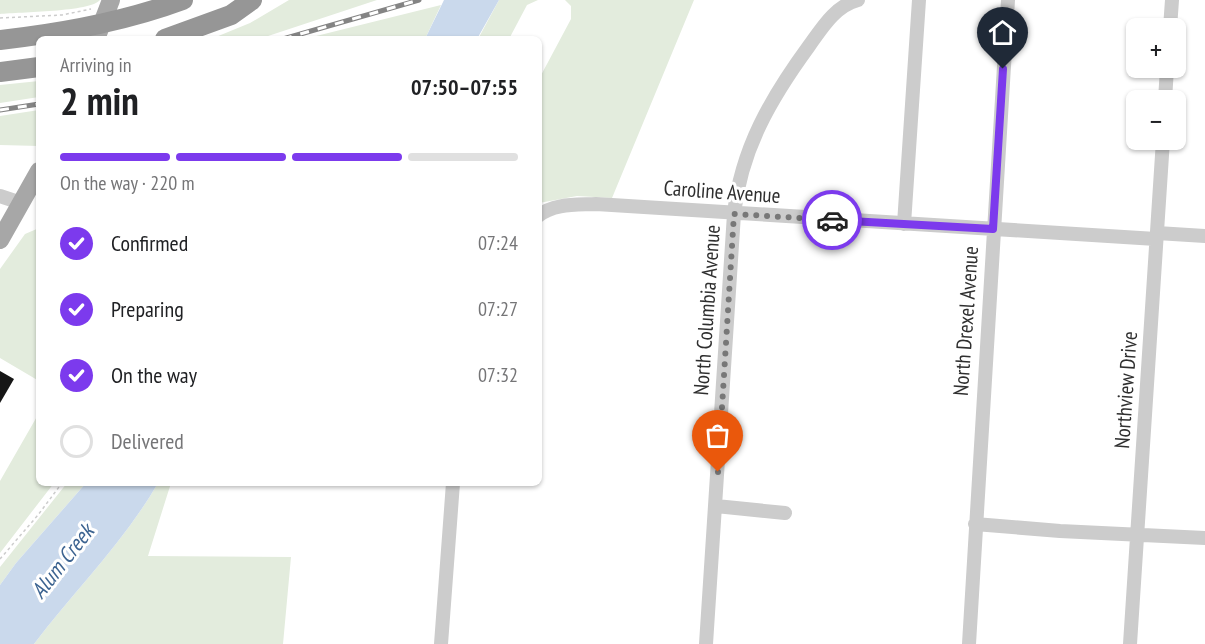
<!DOCTYPE html>
<html lang="en">
<head>
<meta charset="utf-8">
<style>
	:root { --surface:#fff; --page:#f2f2f2; --text:#202124; --muted:#757577; --line:#e0e0e0; --accent:#7c3aed }
	body { margin:0; font-family:"PT Sans Narrow",sans-serif; background:var(--page); color:var(--text); height:100vh; display:flex; flex-direction:column; font-size:22px; white-space:nowrap }
	* { box-sizing:border-box; margin:0 }
	p { font-size:20px; color:var(--muted) }
	.icon { flex:none; width:33px; height:33px; fill:none; stroke:currentColor; stroke-width:2; stroke-linecap:round; stroke-linejoin:round }
	.map { position:relative; flex:1; overflow:hidden }
	.sheet { position:absolute; left:36px; top:36px; width:506px; height:450px; display:flex; flex-direction:column; background:var(--surface); border-radius:9px; box-shadow:0 2px 4px #0004 }
	.sheet>* { flex:none }
	.controls { position:absolute; left:1126px; top:18px; display:grid; gap:12px }
	.controls a { display:grid; place-items:center; width:60px; height:60px; border-radius:9px; background:var(--surface); box-shadow:0 2px 4px #0004; font-size:30px }
	.pin { position:absolute; display:grid; place-items:center; width:51px; height:51px; color:#fff; margin:-62px -26px; border-radius:50% 50% 50% 0; rotate:-45deg; box-shadow:0 0 6px #0007 }
	.pin .icon { rotate:45deg }
	.courier { position:absolute; display:grid; place-items:center; width:60px; height:60px; margin:-30px; border:4px solid #7c3aed; border-radius:50%; background:#fff; color:#222; box-shadow:0 2px 8px #0007 }
	.summary em { font-style:normal; font-weight:800 }
	.summary div { display:flex; flex-direction:column-reverse }
	.summary { display:flex; align-items:center; justify-content:space-between; height:102px; padding:0 24px }
	h1 { font-size:39px; font-weight:800; line-height:45px }
	.bar { display:grid; grid-template-columns:repeat(4,1fr); gap:9px 6px; align-content:center; height:72px; padding:0 24px }
	.bar i { height:8px; border-radius:4px; background:var(--line) }
	.bar .current { background:var(--accent) }
	.bar p { grid-column:span 4 }
	ol { padding:0 24px; list-style:none }
	li { display:flex; align-items:center; gap:18px; height:66px }
	li p { margin-inline-start:auto }
	li .icon { padding:6px; border-radius:50%; background:var(--accent); color:#fff; stroke-width:4 }
	li:last-child { color:var(--muted) }
	li i { width:33px; height:33px; border:3px solid var(--line); border-radius:50% }
	.map>svg:first-child { display:block }
</style>
</head>
<body>
<div class="map">
<svg width="1205" height="644" viewBox="0 0 1205 644">
	<rect width="100%" height="100%" fill="#fff"/>
	<path fill="#e3ecdd" d="M 0,0 L 100,0 C 91,12 19,12 0,14 Z
		M 289,0 L 377,0 L 259,39 L 211,39 L 250,23 Z
		M 499,0 L 538,0 L 527,5 L 509,39 L 478,39 Z
		M 565,0 L 694,0 L 612,198 L 577,196 L 539,203 L 539,79 L 571,19 L 571,6 Z
		M 441,5 L 425,39 L 304,39 Z
		M 39,81 L 39,97 L 0,103 L 0,85 Z
		M 39,110 L 39,146 L 0,145 L 0,116 Z
		M 39,228 L 39,381 L 0,358 L 0,269 L 25,234 Z
		M 39,413 L 39,483 L 54,483 L 0,553 L 0,481 Z
		M 67,483 L 86,483 L 16,563 L 0,585 L 0,567 Z
		M 158,483 L 171,483 L 148,556 L 291,557 L 283,644 L 34,644 C 75,590 124,542 158,483 Z"/>
	<path fill="#cad9ec" d="M 444,0 L 499,0 L 477,39 L 425,39 Z
		M 86,483 L 158,483 C 124,542 75,590 34,644 L 0,644 L 0,585 L 16,563 Z"/>
	<path fill="#161616" d="M 0,371 L 14,379 L 0,403 Z"/>
	<g fill="none" stroke-linecap="round" stroke-linejoin="round">
		<path stroke="#ccc" stroke-width="1.5" stroke-dasharray="3 3" stroke-linecap="butt" d="M 0,18 L 62,15 L 91,9
			M 0,559 L 38,515 L 62,483"/>
		<path stroke="#ccc" stroke-width="14" d="M 1170,28 L 1172,0
			M 1165,100 L 1167,68
			M 0,196 L 21,203
			M 538,216 C 554,203 576,205 596,204 L 1156,239
			M 904,224 L 919,0
			M 1157,233 L 1205,236
			M 716,506 L 785,513
			M 975,524 L 1060,531 L 1205,538
			M 441,644 L 453,483
			M 706,644 L 734,214 C 741,149 771,98 809,46 C 822,28 835,6 858,0
			M 969,644 L 1008,0
			M 1130,644 L 1163,140"/>
		<path stroke="#a7a7a7" stroke-width="18" d="M 96,39 L 111,0
			M 0,240 L 39,171"/>
		<path stroke="#969696" stroke-width="20" d="M 165,39 L 231,15 L 252,0
			M 0,40 C 63,33 124,22 183,0
			M 0,72 L 39,67"/>
		<defs>
			<path id="rail" d="M 283,39 L 419,0
				M 0,110 L 39,104"/>
		</defs>
		<use href="#rail" stroke="#848484" stroke-width="5"/>
		<use href="#rail" stroke="#fff" stroke-width="3" stroke-dasharray="9" stroke-linecap="butt"/>
	</g>
	<g fill="none" stroke-linecap="round" stroke-linejoin="round">
		<path stroke="#787878" stroke-width="6" stroke-dasharray="0 10.8" d="M 718,472 L 734,214 L 832,220"/>
		<path stroke="#7c3aed" stroke-width="8" d="M 832,220 L 993,229 L 1003,69"/>
	</g>
	<g text-anchor="middle" stroke-width="6" stroke-linejoin="round" paint-order="stroke">
		<g font-size="21" fill="#2f2f2f" stroke="#fff">
			<text transform="translate(722 192) rotate(4)" y="7">Caroline Avenue</text>
			<text transform="translate(707 310) rotate(-86)" y="7">North Columbia Avenue</text>
			<text transform="translate(966 321) rotate(-86)" y="7">North Drexel Avenue</text>
			<text transform="translate(1126 390) rotate(-86)" y="7">Northview Drive</text>
		</g>
		<g font-size="22" font-style="italic" fill="#3d6491" stroke="#fff">
			<text transform="translate(62 561) rotate(-52)" y="8">Alum Creek</text>
		</g>
	</g>
</svg>
<div class="controls">
<a>+</a>
<a>−</a>
</div>
<div class="pin" style="left:718px;top:472px;background:#ea580c"><svg class="icon" aria-label="bag" viewBox="0 0 24 24"><path d="M5 8h14l-1 12H6zM9 8a3 3 0 0 1 6 0"/></svg></div>
<div class="pin" style="left:1003px;top:69px;background:#1f2937"><svg class="icon" aria-label="home" viewBox="0 0 24 24"><path d="M3 11l9-7 9 7M6 9v11h12V9"/></svg></div>
<div class="courier" style="left:832px;top:220px"><svg class="icon" aria-label="car" viewBox="0 0 24 24"><path d="M5 17H2v-5l4-1 3-4h7l3 4 3 1v5h-3M9 17h6M6 11h13"/><circle cx="7" cy="17" r="2"/><circle cx="17" cy="17" r="2"/></svg></div>
<section class="sheet">
<div class="summary"><div><h1>2 min</h1><p>Arriving in</p></div><em>07:50–07:55</em></div>
<div class="bar"><i class="current"></i><i class="current"></i><i class="current"></i><i></i><p>On the way · 220 m</p></div>
<ol>
<li><svg class="icon" aria-label="check" viewBox="0 0 24 24"><path d="M5 12l5 5 9-10"/></svg>Confirmed<p>07:24</p></li>
<li><svg class="icon" aria-label="check" viewBox="0 0 24 24"><path d="M5 12l5 5 9-10"/></svg>Preparing<p>07:27</p></li>
<li><svg class="icon" aria-label="check" viewBox="0 0 24 24"><path d="M5 12l5 5 9-10"/></svg>On the way<p>07:32</p></li>
<li><i></i>Delivered</li>
</ol>
</section>
</div>
</body>
</html>
